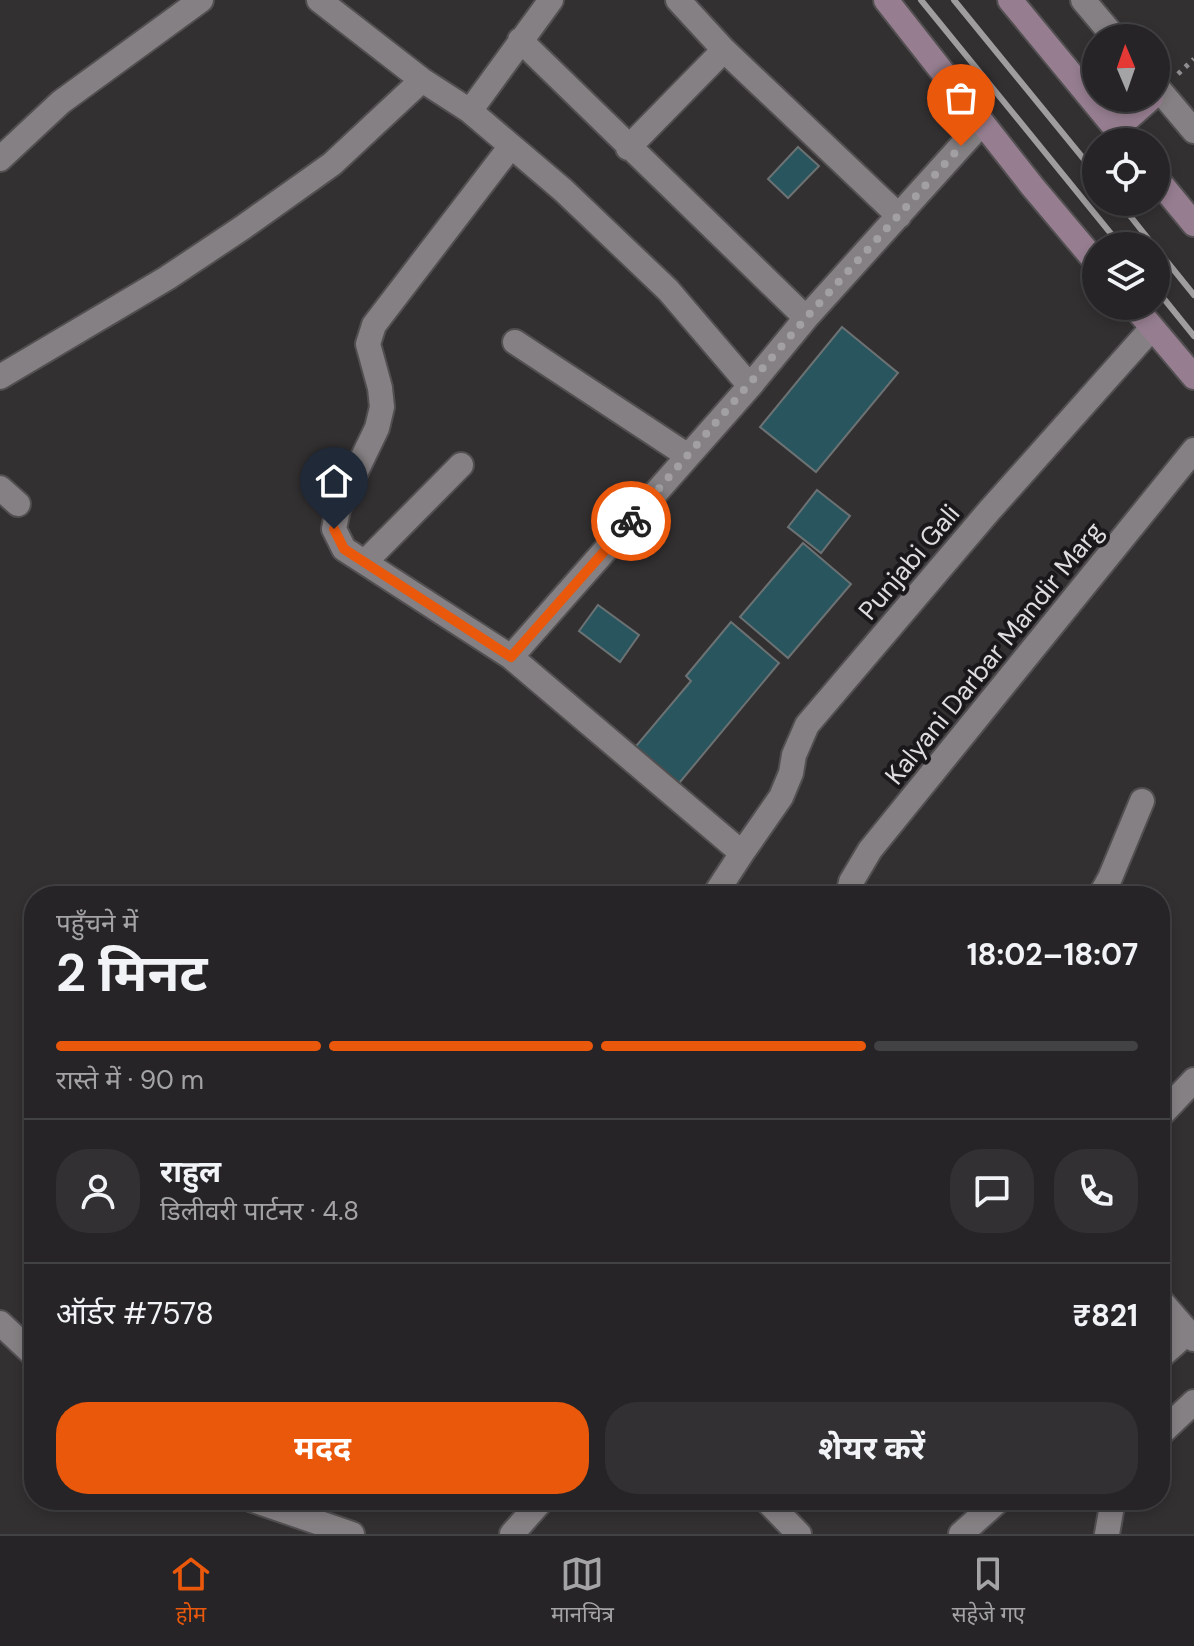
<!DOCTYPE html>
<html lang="hi">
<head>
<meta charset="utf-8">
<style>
	:root { --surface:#262426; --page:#323032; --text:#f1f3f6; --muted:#a4a4a7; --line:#424143; --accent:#ea580c }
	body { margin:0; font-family:"DM Sans","Noto Sans Devanagari",sans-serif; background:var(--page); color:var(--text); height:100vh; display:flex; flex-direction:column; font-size:30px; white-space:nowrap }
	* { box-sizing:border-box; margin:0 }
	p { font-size:26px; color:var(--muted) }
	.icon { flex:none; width:44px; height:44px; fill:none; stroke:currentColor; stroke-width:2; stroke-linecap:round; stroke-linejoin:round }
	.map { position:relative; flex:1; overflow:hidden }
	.sheet { position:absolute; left:24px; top:886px; width:1146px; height:624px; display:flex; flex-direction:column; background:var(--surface); border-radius:32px; box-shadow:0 4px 12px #0003,0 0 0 2px var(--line) }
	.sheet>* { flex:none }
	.needle { width:52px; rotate:358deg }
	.fabs { position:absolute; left:1082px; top:24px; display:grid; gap:16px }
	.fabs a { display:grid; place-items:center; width:88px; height:88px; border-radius:50%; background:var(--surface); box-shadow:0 4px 12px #0003,0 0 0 2px var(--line); font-size:40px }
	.pin { position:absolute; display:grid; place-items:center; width:68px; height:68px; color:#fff; margin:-82px -34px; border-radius:50% 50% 50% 0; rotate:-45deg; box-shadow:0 0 8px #0007 }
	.pin .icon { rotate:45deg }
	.courier { position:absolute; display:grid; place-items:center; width:80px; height:80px; margin:-40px; border:6px solid #ea580c; border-radius:50%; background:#fff; color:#222; box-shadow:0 2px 10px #0007 }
	.overview em { font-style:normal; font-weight:700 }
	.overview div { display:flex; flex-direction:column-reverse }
	.overview { display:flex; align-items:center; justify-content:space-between; height:136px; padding:0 32px }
	h1 { font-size:52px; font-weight:700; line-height:60px }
	.bar { display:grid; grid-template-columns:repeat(4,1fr); gap:12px 8px; align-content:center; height:96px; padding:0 32px }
	.bar i { height:10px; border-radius:6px; background:var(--line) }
	.bar .on { background:var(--accent) }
	.bar p { grid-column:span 4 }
	.line { display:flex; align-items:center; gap:20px; padding:0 32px; border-top:2px solid var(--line) }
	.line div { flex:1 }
	.round { display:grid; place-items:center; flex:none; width:84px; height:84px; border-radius:32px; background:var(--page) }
	.cta { display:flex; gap:16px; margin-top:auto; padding:16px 32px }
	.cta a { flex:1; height:92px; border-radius:32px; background:var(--accent); color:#fff; font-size:32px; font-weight:700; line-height:92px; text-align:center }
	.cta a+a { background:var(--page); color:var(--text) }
	.tabs { display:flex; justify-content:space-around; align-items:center; height:112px; border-top:2px solid var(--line); background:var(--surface); font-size:22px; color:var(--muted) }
	.tabs a { display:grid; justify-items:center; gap:4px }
	.tabs .on { color:var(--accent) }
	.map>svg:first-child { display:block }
</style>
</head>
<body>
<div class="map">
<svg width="1194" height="1534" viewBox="0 0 1194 1534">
	<rect width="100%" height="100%" fill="#333032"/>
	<path fill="#28555e" stroke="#6c7273" stroke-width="2" d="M 798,147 L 819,166 L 788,198 L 768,179 Z
		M 842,327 L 898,373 L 816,472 L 760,427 Z
		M 817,490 L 850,516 L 821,553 L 788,527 Z
		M 803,543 L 851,584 L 788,658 L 740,617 Z
		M 598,605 L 639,635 L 620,662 L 579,631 Z
		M 731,622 L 779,663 L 675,788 L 631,752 L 691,681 L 686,676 Z"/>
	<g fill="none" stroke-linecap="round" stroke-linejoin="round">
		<defs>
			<path id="street" d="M 319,0 L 422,80 L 470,111 L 563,190 L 668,290 L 750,386
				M 678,0 L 724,50 L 899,216
				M 1083,0 L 1115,38
				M 520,40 L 806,318
				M 1156,86 L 1194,131
				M 470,111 L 551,0
				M 628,148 L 724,50
				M 0,159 L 61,102 L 201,0
				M 515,342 L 688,456
				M 0,377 L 167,278 L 242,228 L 332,164 L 422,80
				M 0,488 L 18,504
				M 365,562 L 461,465
				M 511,657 L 344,549 L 334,529 L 338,509 L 377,428 L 382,407 L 380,388 L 368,344 L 374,325 L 511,146
				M 742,853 L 781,797 L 791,773 L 794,755 L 807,725 L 989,511 L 1152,328
				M 714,896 L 742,853 L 511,657 L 750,386 L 806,318 L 982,123
				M 848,896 L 851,882 L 870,850 L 1194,450
				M 1100,896 L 1110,878 L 1142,801
				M 1160,1116 L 1194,1080
				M 1160,1300 L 1194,1339
				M 0,1323 L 34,1355
				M 1160,1357 L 1188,1332
				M 1160,1434 L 1194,1402
				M 253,1500 L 352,1534
				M 766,1500 L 799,1534
				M 512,1534 L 542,1500
				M 961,1534 L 999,1500
				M 1107,1534 L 1113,1500"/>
			<path id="secondary" d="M 886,0 L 1032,186 L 1096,262
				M 1010,0 L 1127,142
				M 1116,129 L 1151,98
				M 1156,178 L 1194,224
				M 1134,306 L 1194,377"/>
		</defs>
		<use href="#street" stroke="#524f51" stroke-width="28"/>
		<use href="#secondary" stroke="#524f51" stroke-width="28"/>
		<path stroke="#8f8d8f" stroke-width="5" stroke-dasharray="4 6" stroke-linecap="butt" d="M 1178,74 L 1194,59"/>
		<use href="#street" stroke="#858083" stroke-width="24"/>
		<use href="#secondary" stroke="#967e90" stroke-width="24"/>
		<path stroke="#a09d9f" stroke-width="6" d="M 921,0 L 1121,246
			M 954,0 L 1096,174
			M 1119,202 L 1154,246
			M 1156,248 L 1194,295
			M 1156,289 L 1194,336"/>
	</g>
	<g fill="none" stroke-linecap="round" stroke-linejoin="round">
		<path stroke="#a2a0a2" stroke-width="8" stroke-dasharray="0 14.4" d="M 631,521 L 806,318 L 961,146"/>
		<path stroke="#ea580c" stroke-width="10" d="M 334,529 L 344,549 L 511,657 L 631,521"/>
	</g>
	<g text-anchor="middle" stroke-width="8" stroke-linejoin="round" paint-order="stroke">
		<g font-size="26" fill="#dedcde" stroke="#1a181a">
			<text transform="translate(909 562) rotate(-50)" y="9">Punjabi Gali</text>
			<text transform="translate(994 653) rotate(-51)" y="9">Kalyani Darbar Mandir Marg</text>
		</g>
	</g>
</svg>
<div class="fabs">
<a><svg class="needle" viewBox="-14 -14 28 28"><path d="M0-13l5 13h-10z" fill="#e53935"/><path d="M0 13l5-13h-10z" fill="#a4a4a7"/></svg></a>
<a><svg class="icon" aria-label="locate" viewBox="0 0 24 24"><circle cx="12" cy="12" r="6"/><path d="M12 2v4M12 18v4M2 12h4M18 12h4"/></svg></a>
<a><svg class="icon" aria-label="layers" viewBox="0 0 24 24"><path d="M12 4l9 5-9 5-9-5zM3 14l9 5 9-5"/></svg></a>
</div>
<div class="pin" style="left:961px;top:146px;background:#ea580c"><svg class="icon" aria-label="bag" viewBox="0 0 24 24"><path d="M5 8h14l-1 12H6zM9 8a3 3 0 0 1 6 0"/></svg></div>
<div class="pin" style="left:334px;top:529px;background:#1f2937"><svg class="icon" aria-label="home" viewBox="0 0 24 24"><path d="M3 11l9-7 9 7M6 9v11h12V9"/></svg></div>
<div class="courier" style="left:631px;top:521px"><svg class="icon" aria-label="bike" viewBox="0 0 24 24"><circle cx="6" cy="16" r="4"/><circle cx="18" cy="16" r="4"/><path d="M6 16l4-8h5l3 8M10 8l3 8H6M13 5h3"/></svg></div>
<section class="sheet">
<div class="overview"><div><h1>2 मिनट</h1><p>पहुँचने में</p></div><em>18:02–18:07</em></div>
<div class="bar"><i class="on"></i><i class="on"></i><i class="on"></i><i></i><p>रास्ते में · 90 m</p></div>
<div class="line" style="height:144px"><a class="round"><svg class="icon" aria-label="person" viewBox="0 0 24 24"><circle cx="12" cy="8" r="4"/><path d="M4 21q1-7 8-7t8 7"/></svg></a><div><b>राहुल</b><p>डिलीवरी पार्टनर · 4.8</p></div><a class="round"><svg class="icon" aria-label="chat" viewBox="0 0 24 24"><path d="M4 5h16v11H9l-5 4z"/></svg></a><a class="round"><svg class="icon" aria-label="phone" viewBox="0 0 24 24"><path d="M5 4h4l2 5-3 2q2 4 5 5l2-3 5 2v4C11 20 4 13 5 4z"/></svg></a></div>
<div class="line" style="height:104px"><div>ऑर्डर #7578</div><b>₹821</b></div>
<div class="cta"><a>मदद</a><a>शेयर करें</a></div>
</section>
</div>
<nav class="tabs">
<a class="on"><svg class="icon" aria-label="home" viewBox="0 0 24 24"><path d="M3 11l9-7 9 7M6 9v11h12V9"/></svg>होम</a>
<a><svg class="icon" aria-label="map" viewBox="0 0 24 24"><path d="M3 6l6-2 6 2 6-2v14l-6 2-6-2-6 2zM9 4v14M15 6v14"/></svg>मानचित्र</a>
<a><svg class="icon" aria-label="saved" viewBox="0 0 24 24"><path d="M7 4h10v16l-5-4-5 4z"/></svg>सहेजे गए</a>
</nav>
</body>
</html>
